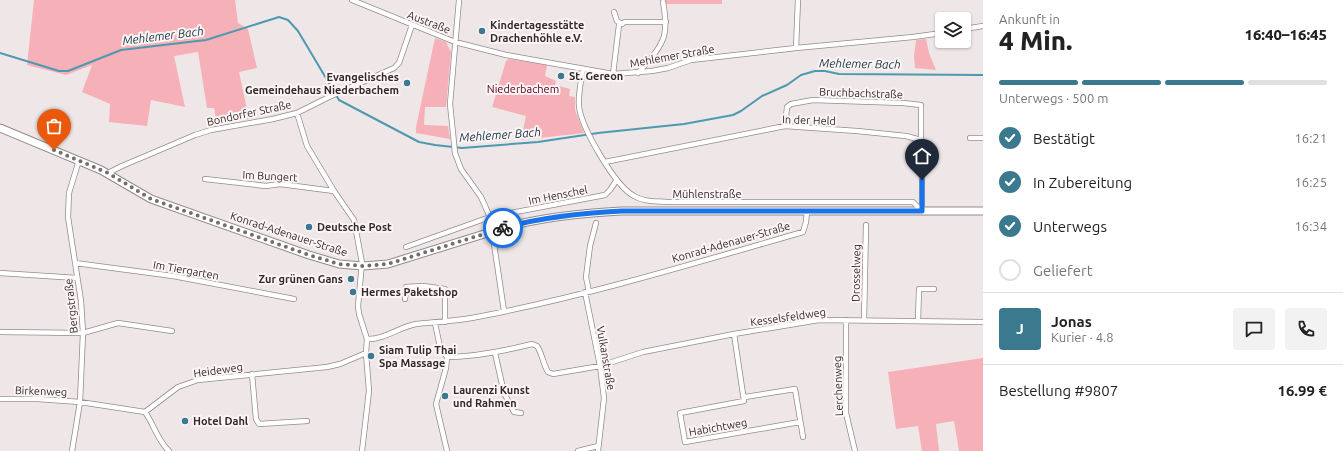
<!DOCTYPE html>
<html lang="de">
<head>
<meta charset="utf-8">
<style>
	:root { --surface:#fff; --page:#f2f2f2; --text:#222; --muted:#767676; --line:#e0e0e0; --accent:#3a798e }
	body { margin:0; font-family:Ubuntu,sans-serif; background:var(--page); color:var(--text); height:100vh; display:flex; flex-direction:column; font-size:15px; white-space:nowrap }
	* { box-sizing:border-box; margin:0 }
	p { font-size:13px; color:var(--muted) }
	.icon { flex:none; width:22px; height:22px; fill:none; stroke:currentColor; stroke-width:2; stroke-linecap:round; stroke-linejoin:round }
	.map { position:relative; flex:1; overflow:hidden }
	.sheet { display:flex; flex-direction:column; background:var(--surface); width:360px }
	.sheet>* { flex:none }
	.fabs { position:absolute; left:935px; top:12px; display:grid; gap:8px }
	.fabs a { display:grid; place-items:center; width:36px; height:36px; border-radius:4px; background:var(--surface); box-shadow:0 1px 3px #0004; font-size:20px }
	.pin { position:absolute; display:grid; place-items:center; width:34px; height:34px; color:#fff; margin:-41px -17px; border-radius:50% 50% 50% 0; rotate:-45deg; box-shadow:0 0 4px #0007 }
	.pin .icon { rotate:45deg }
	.courier { position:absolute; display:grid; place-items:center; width:40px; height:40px; margin:-20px; border:3px solid #1a73e8; border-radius:50%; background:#fff; color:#222; box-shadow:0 1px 5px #0007 }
	.summary em { font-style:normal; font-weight:800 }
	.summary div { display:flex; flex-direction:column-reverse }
	.summary { display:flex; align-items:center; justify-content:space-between; height:68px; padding:0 16px }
	h1 { font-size:26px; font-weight:800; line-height:30px }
	.bar { display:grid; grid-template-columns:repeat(4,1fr); gap:6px 4px; align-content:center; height:48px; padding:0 16px }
	.bar i { height:5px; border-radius:3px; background:var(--line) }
	.bar .active { background:var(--accent) }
	.bar p { grid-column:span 4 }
	.line { display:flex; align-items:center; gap:10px; padding:0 16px; border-top:1px solid var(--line) }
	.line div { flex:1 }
	.round { display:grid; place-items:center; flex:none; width:42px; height:42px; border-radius:4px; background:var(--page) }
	ol { padding:0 16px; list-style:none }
	li { display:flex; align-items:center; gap:12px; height:44px }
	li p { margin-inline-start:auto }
	li .icon { padding:4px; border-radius:50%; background:var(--accent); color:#fff; stroke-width:4 }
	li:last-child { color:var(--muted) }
	li i { width:22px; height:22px; border:2px solid var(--line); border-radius:50% }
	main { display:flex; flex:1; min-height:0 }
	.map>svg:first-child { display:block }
</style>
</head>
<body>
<main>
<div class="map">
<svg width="983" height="451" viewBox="0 0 983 451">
	<rect width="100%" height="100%" fill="#efe7e7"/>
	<path fill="#f6b0b7" d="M 34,0 L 235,0 L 238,23 L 248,29 L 257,68 L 239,72 L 249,119 L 217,124 L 214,108 L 207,108 L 198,52 L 174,56 L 185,107 L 151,100 L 147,126 L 109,122 L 110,104 L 82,92 L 92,65 L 66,75 L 27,65 Z
		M 664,0 L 722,0 L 722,4 L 665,4 Z
		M 435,38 L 446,42 L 451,52 L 446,107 L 425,107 L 424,125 L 448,126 L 450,139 L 416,133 L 416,127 Z
		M 926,39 L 929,53 L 936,70 L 915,68 L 914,56 L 916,40 Z
		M 509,59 L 547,65 L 545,76 L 556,81 L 555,85 L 570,89 L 569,96 L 575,97 L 575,110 L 584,133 L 521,140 L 526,116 L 492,107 L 506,61 Z
		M 983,358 L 983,451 L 959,451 L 954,421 L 936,424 L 939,451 L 922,451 L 918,426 L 896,429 L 888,372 Z"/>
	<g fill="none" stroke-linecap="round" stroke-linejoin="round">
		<path stroke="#4c99b2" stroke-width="2" d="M 0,53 L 59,71 L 68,71 L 121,50 L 206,40 L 279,17 L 288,20 L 298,31 L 339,100 L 419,142 L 435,145 L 462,148 L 538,142 L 598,133 L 684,124 L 733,115 L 741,111 L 762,96 L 787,85 L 801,75 L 815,71 L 825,71 L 839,74 L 983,75"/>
		<defs>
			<path id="street" d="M 352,0 L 455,42 L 506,55 L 613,74 L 652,71 L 668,68 L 691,60 L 796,48 L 913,37 L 942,33
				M 459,0 L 450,104 L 455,153 L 461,169 L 481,197 L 490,217 L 504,311
				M 614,12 L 617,21 L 622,24
				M 964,29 L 983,26
				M 796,48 L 798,0
				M 583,69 C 581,81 578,94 579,106 C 581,127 615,186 634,196 C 644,202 655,201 667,202 L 913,202 L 922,211
				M 638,73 C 647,62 660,50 664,36 C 667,25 665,13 663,2
				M 613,74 L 619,25 L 625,22 L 666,22
				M 297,113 L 307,146 L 334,191 L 354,220 L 362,263 L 358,306 L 359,314 L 367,339 C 384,340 399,327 416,324 C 436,322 457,321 477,317 C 587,296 695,263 803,232 L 806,222 L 807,211
				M 785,126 L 787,107 L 791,104 L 813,100 L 903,103 L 921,105 L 921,140 L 922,155 L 922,211
				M 970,138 L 983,138
				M 605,162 L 785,126 L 857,131 L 906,136 L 921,140
				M 108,173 L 122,166 L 195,135 L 211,130 L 273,119 L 297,113 L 329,97 L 394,68 L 399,63 L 412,25
				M 205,179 L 266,186 L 280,184 L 334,191
				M 406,247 L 490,217 L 605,195 L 610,190 L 616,181
				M 75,263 L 173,276 L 294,299
				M 0,273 L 77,278
				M 585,292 L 600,366 L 604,398 L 598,451
				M 589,292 L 586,277 L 590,246 L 596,223
				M 405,299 L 406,287 L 423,286 L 445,289 L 445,322
				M 846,320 L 846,413 L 855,451
				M 864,321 L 866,225
				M 918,321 L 919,289 L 934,289
				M 435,323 L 440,347 L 447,357 L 446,368 L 436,404 L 447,451
				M 0,332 L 83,333 L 118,323 L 172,331
				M 734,334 L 744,401 L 680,413 L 685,442 L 800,422
				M 495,353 L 504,393 L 514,412 L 521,413
				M 447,357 C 476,357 504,351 532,344 L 537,346 C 542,353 543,364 548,372 L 553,374 L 600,366 L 643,352 L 734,334 L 819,320 L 983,322
				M 252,374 L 256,419 L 259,424 L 307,421
				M 745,397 L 795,389 L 803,437
				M 0,399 L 38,399 L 80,402 L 145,412 L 178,387 L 198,380 L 327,367 L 340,364 L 366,353
				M 145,412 C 154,425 158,441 169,451
				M 72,451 L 80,402 L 83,333 L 81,301 L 68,217 L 69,193 L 79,160
				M 362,451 L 369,391 L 366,353 L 367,339
				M 578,451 L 598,446"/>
			<path id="secondary" d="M 0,128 L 101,170 L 151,199 L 309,255 L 339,264 L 363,266 L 388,264 L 481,235
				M 506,227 C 544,217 582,213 622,211 L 983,211"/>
		</defs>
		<use href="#street" stroke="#938b8c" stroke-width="6"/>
		<use href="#secondary" stroke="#938b8c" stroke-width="9"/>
		<use href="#street" stroke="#fff" stroke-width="4.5"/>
		<use href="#secondary" stroke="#fff" stroke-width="7"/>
		<defs>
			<path id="secondary-bridge" d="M 481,235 L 506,227"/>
		</defs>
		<use href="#secondary-bridge" stroke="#938b8c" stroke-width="9" stroke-linecap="butt"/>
		<use href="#secondary-bridge" stroke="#fff" stroke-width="7"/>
	</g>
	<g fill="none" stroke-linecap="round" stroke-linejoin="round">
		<path stroke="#736d6e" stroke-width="4" stroke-dasharray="0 7.2" d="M 54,150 L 108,173 L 151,199 L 309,255 L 339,264 L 363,266 L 388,264 L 503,228"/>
		<path stroke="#1a73e8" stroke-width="5" d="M 503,228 C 542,217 582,213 622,211 L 922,211 L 922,180"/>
	</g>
	<g fill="#3a798e" stroke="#fdf4f5" stroke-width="1.5">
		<circle cx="482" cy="31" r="4"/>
		<circle cx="561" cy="76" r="4"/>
		<circle cx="407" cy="83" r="4"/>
		<circle cx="309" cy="227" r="4"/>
		<circle cx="351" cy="279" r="4"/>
		<circle cx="353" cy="292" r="4"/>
		<circle cx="371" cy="356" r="4"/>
		<circle cx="445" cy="396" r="4"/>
		<circle cx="185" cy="421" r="4"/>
	</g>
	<g text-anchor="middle" stroke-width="4" stroke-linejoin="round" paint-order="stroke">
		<g font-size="11" fill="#302c2d" stroke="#fdf4f5">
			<text transform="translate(429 22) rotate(21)" y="4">Austraße</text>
			<text transform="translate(672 56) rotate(-10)" y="4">Mehlemer Straße</text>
			<text transform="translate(861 93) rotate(2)" y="4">Bruchbachstraße</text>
			<text transform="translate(249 113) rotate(-12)" y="4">Bondorfer Straße</text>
			<text transform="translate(809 120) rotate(2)" y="4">In der Held</text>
			<text transform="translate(270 176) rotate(3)" y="4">Im Bungert</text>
			<text x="707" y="198">Mühlenstraße</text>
			<text transform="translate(558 195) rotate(-11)" y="4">Im Henschel</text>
			<text transform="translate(289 234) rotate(18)" y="4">Konrad-Adenauer-Straße</text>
			<text transform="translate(731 242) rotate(-16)" y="4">Konrad-Adenauer-Straße</text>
			<text transform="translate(186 270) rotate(10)" y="4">Im Tiergarten</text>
			<text transform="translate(856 273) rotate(-89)" y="4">Drosselweg</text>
			<text transform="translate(71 306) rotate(-96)" y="4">Bergstraße</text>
			<text transform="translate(788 317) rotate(-8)" y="4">Kesselsfeldweg</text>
			<text transform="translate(606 358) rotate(80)" y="4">Vulkanstraße</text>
			<text transform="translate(218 370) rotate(-8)" y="4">Heideweg</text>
			<text transform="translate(838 386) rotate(-92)" y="4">Lerchenweg</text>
			<text transform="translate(41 391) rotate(2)" y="4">Birkenweg</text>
			<text transform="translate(718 427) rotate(-10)" y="4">Habichtweg</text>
		</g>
		<g font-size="11" font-weight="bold" fill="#302c2d" stroke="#fdf4f5" text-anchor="start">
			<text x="490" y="29">Kindertagesstätte<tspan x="490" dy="13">Drachenhöhle e.V.</tspan></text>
			<text x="569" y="80">St. Gereon</text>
			<text x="399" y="81" text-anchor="end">Evangelisches<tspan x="399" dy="13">Gemeindehaus Niederbachem</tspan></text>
			<text x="317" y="231">Deutsche Post</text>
			<text x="343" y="283" text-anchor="end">Zur grünen Gans</text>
			<text x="361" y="296">Hermes Paketshop</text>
			<text x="379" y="354">Siam Tulip Thai<tspan x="379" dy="13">Spa Massage</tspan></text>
			<text x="453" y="394">Laurenzi Kunst<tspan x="453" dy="13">und Rahmen</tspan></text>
			<text x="193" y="425">Hotel Dahl</text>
		</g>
		<g font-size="11" fill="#54001b" stroke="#fdf4f5">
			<text x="523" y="93">Niederbachem</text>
		</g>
		<g font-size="12" font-style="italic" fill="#143843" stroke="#fdf4f5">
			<text transform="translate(163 36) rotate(-7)" y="4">Mehlemer Bach</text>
			<text transform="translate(860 64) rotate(1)" y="4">Mehlemer Bach</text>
			<text transform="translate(500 135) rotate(-4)" y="4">Mehlemer Bach</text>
		</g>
	</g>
</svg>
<div class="fabs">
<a><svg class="icon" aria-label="layers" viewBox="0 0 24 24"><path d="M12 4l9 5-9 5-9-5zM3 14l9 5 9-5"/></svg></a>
</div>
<div class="pin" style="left:54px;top:150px;background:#ea580c"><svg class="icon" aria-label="bag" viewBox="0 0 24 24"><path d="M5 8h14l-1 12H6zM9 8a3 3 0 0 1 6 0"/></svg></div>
<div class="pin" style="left:922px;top:180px;background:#1f2937"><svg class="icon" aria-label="home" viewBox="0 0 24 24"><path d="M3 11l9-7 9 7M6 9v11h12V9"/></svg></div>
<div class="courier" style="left:503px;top:228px"><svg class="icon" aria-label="bike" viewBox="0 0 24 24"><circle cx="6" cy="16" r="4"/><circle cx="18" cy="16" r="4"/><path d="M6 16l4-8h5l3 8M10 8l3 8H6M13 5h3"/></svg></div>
</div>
<section class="sheet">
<div class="summary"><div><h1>4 Min.</h1><p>Ankunft in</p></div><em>16:40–16:45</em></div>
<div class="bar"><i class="active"></i><i class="active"></i><i class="active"></i><i></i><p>Unterwegs · 500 m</p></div>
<ol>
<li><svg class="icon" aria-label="check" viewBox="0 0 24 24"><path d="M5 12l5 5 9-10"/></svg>Bestätigt<p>16:21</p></li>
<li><svg class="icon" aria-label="check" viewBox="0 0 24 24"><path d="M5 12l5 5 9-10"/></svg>In Zubereitung<p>16:25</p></li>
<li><svg class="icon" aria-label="check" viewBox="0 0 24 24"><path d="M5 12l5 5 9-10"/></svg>Unterwegs<p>16:34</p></li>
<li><i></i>Geliefert</li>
</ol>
<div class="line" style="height:72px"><b class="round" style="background:var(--accent);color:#fff">J</b><div><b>Jonas</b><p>Kurier · 4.8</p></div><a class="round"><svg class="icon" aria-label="chat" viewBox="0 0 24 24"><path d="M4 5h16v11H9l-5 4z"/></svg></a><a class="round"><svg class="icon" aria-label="phone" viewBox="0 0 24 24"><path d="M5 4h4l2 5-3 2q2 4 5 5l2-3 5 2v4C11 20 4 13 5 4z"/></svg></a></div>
<div class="line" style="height:52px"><div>Bestellung #9807</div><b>16.99 €</b></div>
</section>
</main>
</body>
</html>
